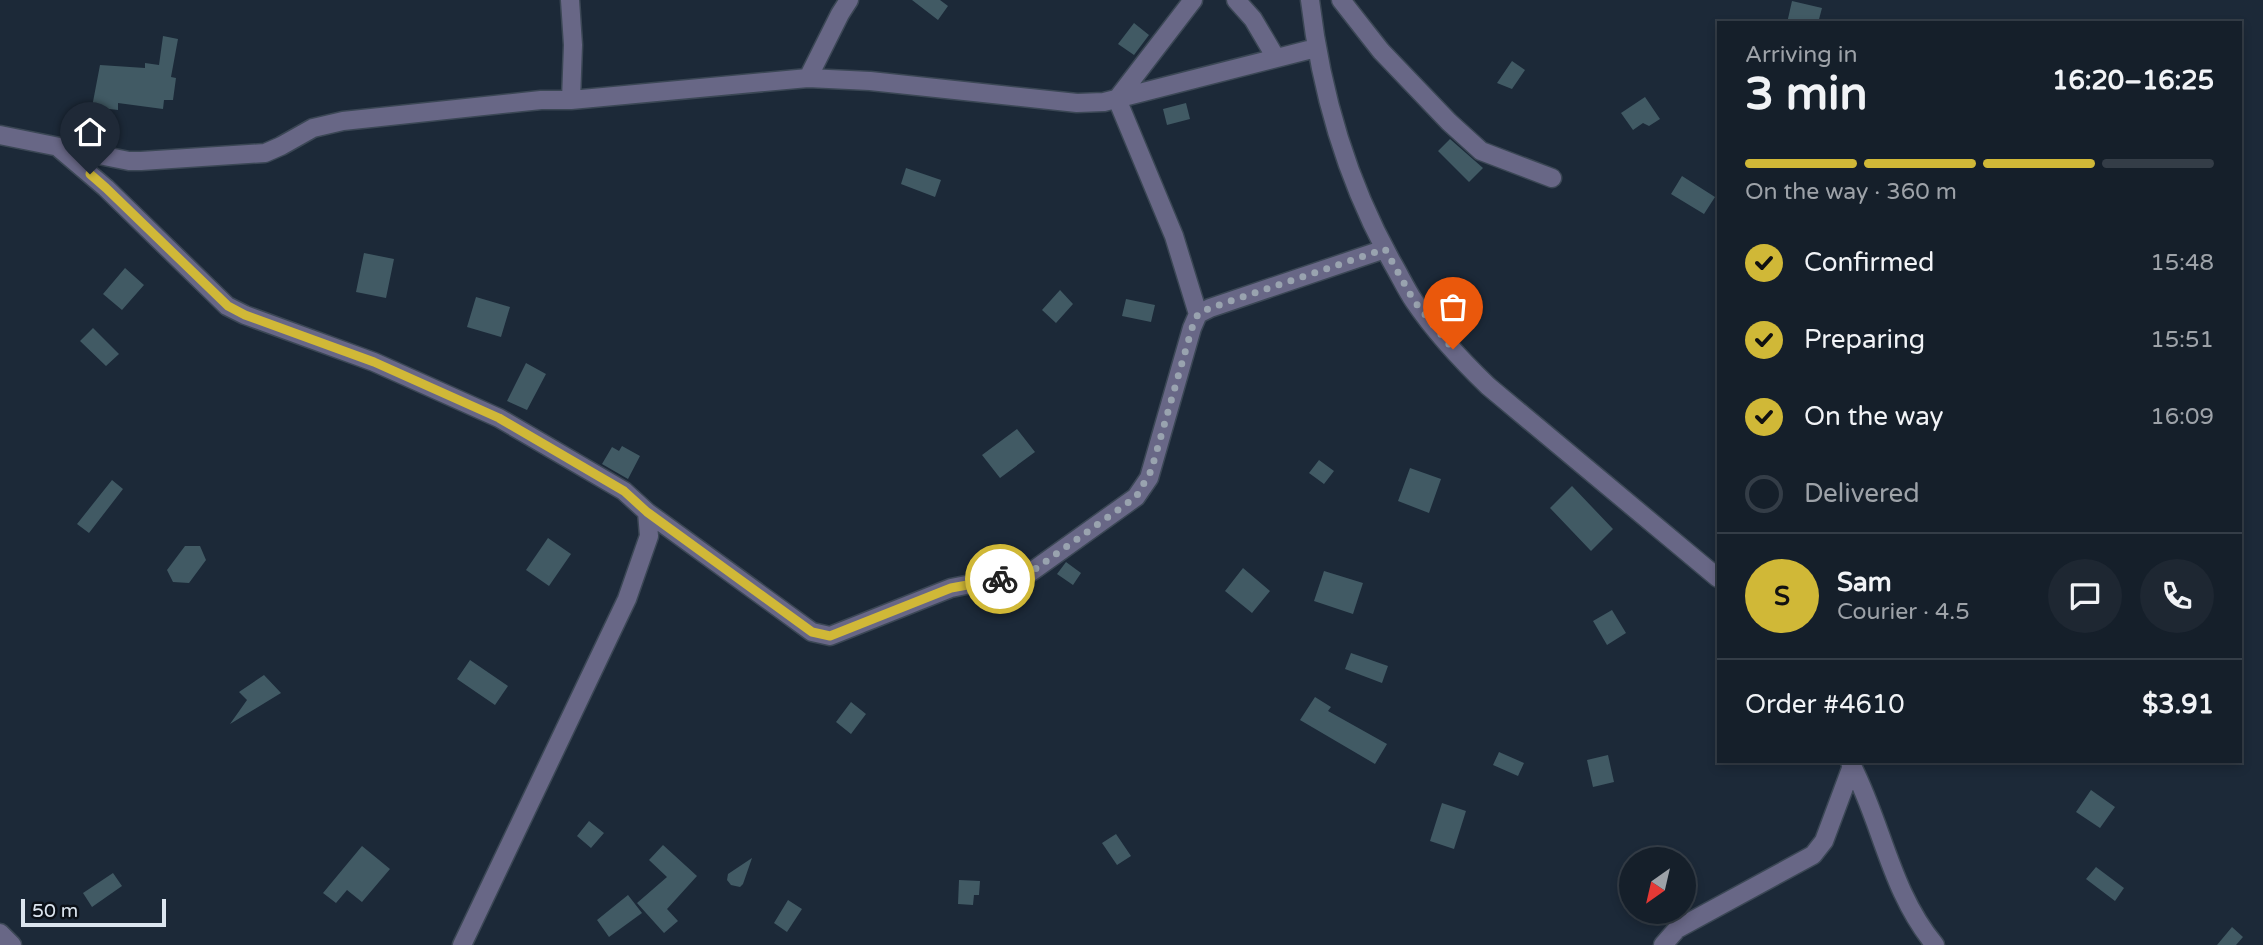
<!DOCTYPE html>
<html lang="en">
<head>
<meta charset="utf-8">
<style>
	:root { --surface:#151f2a; --page:#1e2732; --text:#f1f3f6; --muted:#9da2a8; --line:#343d47; --accent:#d0b837 }
	body { margin:0; font-family:"Varela Round",sans-serif; background:var(--page); color:var(--text); height:100vh; display:flex; flex-direction:column; font-size:26px; white-space:nowrap }
	* { box-sizing:border-box; margin:0 }
	p { font-size:23px; color:var(--muted) }
	.icon { flex:none; width:38px; height:38px; fill:none; stroke:currentColor; stroke-width:2; stroke-linecap:round; stroke-linejoin:round }
	.map { position:relative; flex:1; overflow:hidden }
	.sheet { position:absolute; left:1717px; top:21px; width:525px; height:742px; display:flex; flex-direction:column; background:var(--surface); border-radius:0px; box-shadow:0 4px 10px #0003,0 0 0 2px var(--line) }
	.sheet>* { flex:none }
	.needle { width:46px; rotate:214deg }
	.tools { position:absolute; left:1619px; top:847px; display:grid; gap:14px }
	.tools a { display:grid; place-items:center; width:77px; height:77px; border-radius:50%; background:var(--surface); box-shadow:0 4px 10px #0003,0 0 0 2px var(--line); font-size:35px }
	.scale { position:absolute; left:21px; bottom:18px; width:145px; box-sizing:border-box; padding-left:7px; border:4px solid #dce5ef; border-top:0; font-size:19px; line-height:24px; white-space:nowrap; color:#dce5ef; -webkit-text-stroke:5px #0c1118; paint-order:stroke }
	.pin { position:absolute; display:grid; place-items:center; width:60px; height:60px; color:#fff; margin:-72px -30px; border-radius:50% 50% 50% 0; rotate:-45deg; box-shadow:0 0 7px #0007 }
	.pin .icon { rotate:45deg }
	.courier { position:absolute; display:grid; place-items:center; width:70px; height:70px; margin:-35px; border:5px solid #d0b837; border-radius:50%; background:#fff; color:#222; box-shadow:0 2px 9px #0007 }
	.overview em { font-style:normal; font-weight:700 }
	.overview div { display:flex; flex-direction:column-reverse }
	.overview { display:flex; align-items:center; justify-content:space-between; height:119px; padding:0 28px }
	h1 { font-size:46px; font-weight:700; line-height:52px }
	.bar { display:grid; grid-template-columns:repeat(4,1fr); gap:10px 7px; align-content:center; height:84px; padding:0 28px }
	.bar i { height:9px; border-radius:5px; background:var(--line) }
	.bar .active { background:var(--accent) }
	.bar p { grid-column:span 4 }
	.line { display:flex; align-items:center; gap:18px; padding:0 28px; border-top:2px solid var(--line) }
	.line div { flex:1 }
	.round { display:grid; place-items:center; flex:none; width:74px; height:74px; border-radius:37px; background:var(--page) }
	ol { padding:0 28px; list-style:none }
	li { display:flex; align-items:center; gap:21px; height:77px }
	li p { margin-inline-start:auto }
	li .icon { padding:7px; border-radius:50%; background:var(--accent); color:#111; stroke-width:4 }
	li:last-child { color:var(--muted) }
	li i { width:38px; height:38px; border:4px solid var(--line); border-radius:50% }
	.map>svg:first-child { display:block }
</style>
</head>
<body>
<div class="map">
<svg width="2263" height="945" viewBox="0 0 2263 945">
	<rect width="100%" height="100%" fill="#1c2938"/>
	<path fill="#415a64" d="M 912,0 L 940,0 L 948,6 L 938,20 Z
		M 1792,1 L 1822,8 L 1818,23 L 1787,23 Z
		M 1134,23 L 1149,35 L 1134,55 L 1118,44 Z
		M 163,36 L 178,39 L 171,77 L 176,78 L 173,100 L 164,100 L 163,109 L 118,103 L 118,110 L 92,107 L 100,65 L 145,68 L 145,63 L 159,65 Z
		M 1512,61 L 1525,70 L 1512,89 L 1497,83 Z
		M 1645,97 L 1660,119 L 1649,126 L 1643,123 L 1633,130 L 1621,113 Z
		M 1186,103 L 1190,119 L 1167,125 L 1163,109 Z
		M 1450,139 L 1483,168 L 1469,182 L 1438,151 Z
		M 906,168 L 941,180 L 935,197 L 901,184 Z
		M 1682,176 L 1715,197 L 1704,214 L 1671,194 Z
		M 364,253 L 394,259 L 386,298 L 356,292 Z
		M 125,268 L 144,285 L 122,310 L 103,294 Z
		M 1060,290 L 1073,304 L 1056,323 L 1042,310 Z
		M 476,297 L 510,307 L 501,337 L 467,327 Z
		M 1126,299 L 1155,305 L 1151,322 L 1122,316 Z
		M 93,328 L 119,354 L 106,366 L 80,341 Z
		M 526,363 L 546,374 L 527,410 L 507,401 Z
		M 1017,429 L 1035,452 L 1000,478 L 982,455 Z
		M 622,446 L 640,456 L 628,479 L 602,464 L 612,447 L 619,451 Z
		M 1319,460 L 1334,471 L 1324,484 L 1309,473 Z
		M 1410,468 L 1441,479 L 1429,513 L 1398,501 Z
		M 112,480 L 123,489 L 89,533 L 77,524 Z
		M 1572,486 L 1613,529 L 1591,551 L 1550,508 Z
		M 548,538 L 571,554 L 549,586 L 526,570 Z
		M 185,546 L 200,546 L 206,560 L 189,583 L 173,582 L 167,570 Z
		M 1066,562 L 1081,573 L 1073,585 L 1057,574 Z
		M 1243,568 L 1270,591 L 1252,613 L 1225,591 Z
		M 1324,571 L 1363,583 L 1353,614 L 1314,601 Z
		M 1612,610 L 1626,633 L 1607,645 L 1593,621 Z
		M 1351,653 L 1388,666 L 1382,683 L 1345,669 Z
		M 470,660 L 508,686 L 495,705 L 457,679 Z
		M 264,675 L 281,693 L 230,724 L 247,700 L 239,692 Z
		M 1315,697 L 1331,707 L 1328,711 L 1387,744 L 1375,764 L 1300,720 Z
		M 851,702 L 866,714 L 851,734 L 836,722 Z
		M 1499,752 L 1524,763 L 1518,776 L 1493,765 Z
		M 1608,755 L 1614,782 L 1593,787 L 1587,760 Z
		M 2091,790 L 2115,807 L 2100,828 L 2076,812 Z
		M 1442,803 L 1466,811 L 1454,849 L 1430,841 Z
		M 589,821 L 604,833 L 591,848 L 577,836 Z
		M 1116,834 L 1131,856 L 1117,865 L 1102,843 Z
		M 663,845 L 697,876 L 667,909 L 678,921 L 664,933 L 637,903 L 667,877 L 649,860 Z
		M 362,846 L 390,869 L 362,902 L 347,890 L 336,903 L 323,893 Z
		M 752,858 L 743,884 L 740,887 L 731,885 L 727,880 L 728,874 Z
		M 2096,867 L 2124,888 L 2115,901 L 2086,879 Z
		M 113,873 L 122,886 L 92,907 L 83,893 Z
		M 959,880 L 980,881 L 979,895 L 974,895 L 973,905 L 958,904 Z
		M 628,895 L 642,913 L 609,937 L 597,920 Z
		M 788,900 L 802,909 L 787,932 L 774,923 Z
		M 2232,927 L 2243,937 L 2236,945 L 2217,945 Z"/>
	<g fill="none" stroke-linecap="round" stroke-linejoin="round">
		<defs>
			<path id="street" d="M 570,0 L 573,45 L 571,100
				M 1236,0 L 1253,19 L 1276,58
				M 1310,0 C 1321,93 1347,182 1393,264 C 1400,276 1406,289 1414,301 C 1435,332 1461,360 1488,386 L 1718,578
				M 1341,0 L 1381,51 L 1449,122 L 1481,151 L 1552,178
				M 808,78 L 840,14 L 849,0
				M 1117,99 L 1174,236 L 1198,314
				M 1117,99 L 1193,0
				M 0,135 L 129,161 L 141,161 L 265,153 L 281,146 L 313,128 L 343,121 L 541,100 L 571,100 L 808,78 L 870,81 L 1077,103 L 1104,102 L 1316,48
				M 60,149 L 106,188 L 227,306 L 245,315 L 374,362 L 499,418 L 624,491 L 647,512 L 649,536 L 627,599 L 462,945
				M 647,512 L 812,632 L 830,636 L 951,588 L 1031,572 L 1136,497 L 1149,478 L 1192,328 L 1198,314 L 1210,308 L 1385,249
				M 1850,762 C 1882,822 1890,891 1935,945
				M 0,933 L 12,945
				M 1663,945 L 1677,929 L 1813,855 L 1824,841 L 1852,766"/>
		</defs>
		<use href="#street" stroke="#3b4755" stroke-width="21"/>
		<use href="#street" stroke="#686786" stroke-width="18"/>
	</g>
	<g fill="none" stroke-linecap="round" stroke-linejoin="round">
		<path stroke="#99a3af" stroke-width="7" stroke-dasharray="0 12.6" d="M 1000,579 L 1031,572 L 1136,497 L 1151,471 L 1192,328 L 1198,314 L 1210,308 L 1385,249 L 1414,301 L 1453,349"/>
		<path stroke="#d0b837" stroke-width="9" d="M 90,174 L 106,188 L 228,306 L 245,315 L 374,362 L 499,418 L 624,491 L 647,512 L 812,632 L 830,636 L 951,588 L 1000,579"/>
	</g>
</svg>
<div class="tools">
<a><svg class="needle" viewBox="-14 -14 28 28"><path d="M0-13l5 13h-10z" fill="#e53935"/><path d="M0 13l5-13h-10z" fill="#9da2a8"/></svg></a>
</div>
<div class="scale">50 m</div>
<div class="pin" style="left:1453px;top:349px;background:#ea580c"><svg class="icon" aria-label="bag" viewBox="0 0 24 24"><path d="M5 8h14l-1 12H6zM9 8a3 3 0 0 1 6 0"/></svg></div>
<div class="pin" style="left:90px;top:174px;background:#1f2937"><svg class="icon" aria-label="home" viewBox="0 0 24 24"><path d="M3 11l9-7 9 7M6 9v11h12V9"/></svg></div>
<div class="courier" style="left:1000px;top:579px"><svg class="icon" aria-label="bike" viewBox="0 0 24 24"><circle cx="6" cy="16" r="4"/><circle cx="18" cy="16" r="4"/><path d="M6 16l4-8h5l3 8M10 8l3 8H6M13 5h3"/></svg></div>
<section class="sheet">
<div class="overview"><div><h1>3 min</h1><p>Arriving in</p></div><em>16:20–16:25</em></div>
<div class="bar"><i class="active"></i><i class="active"></i><i class="active"></i><i></i><p>On the way · 360 m</p></div>
<ol>
<li><svg class="icon" aria-label="check" viewBox="0 0 24 24"><path d="M5 12l5 5 9-10"/></svg>Confirmed<p>15:48</p></li>
<li><svg class="icon" aria-label="check" viewBox="0 0 24 24"><path d="M5 12l5 5 9-10"/></svg>Preparing<p>15:51</p></li>
<li><svg class="icon" aria-label="check" viewBox="0 0 24 24"><path d="M5 12l5 5 9-10"/></svg>On the way<p>16:09</p></li>
<li><i></i>Delivered</li>
</ol>
<div class="line" style="height:126px"><b class="round" style="background:var(--accent);color:#111">S</b><div><b>Sam</b><p>Courier · 4.5</p></div><a class="round"><svg class="icon" aria-label="chat" viewBox="0 0 24 24"><path d="M4 5h16v11H9l-5 4z"/></svg></a><a class="round"><svg class="icon" aria-label="phone" viewBox="0 0 24 24"><path d="M5 4h4l2 5-3 2q2 4 5 5l2-3 5 2v4C11 20 4 13 5 4z"/></svg></a></div>
<div class="line" style="height:91px"><div>Order #4610</div><b>$3.91</b></div>
</section>
</div>
</body>
</html>
